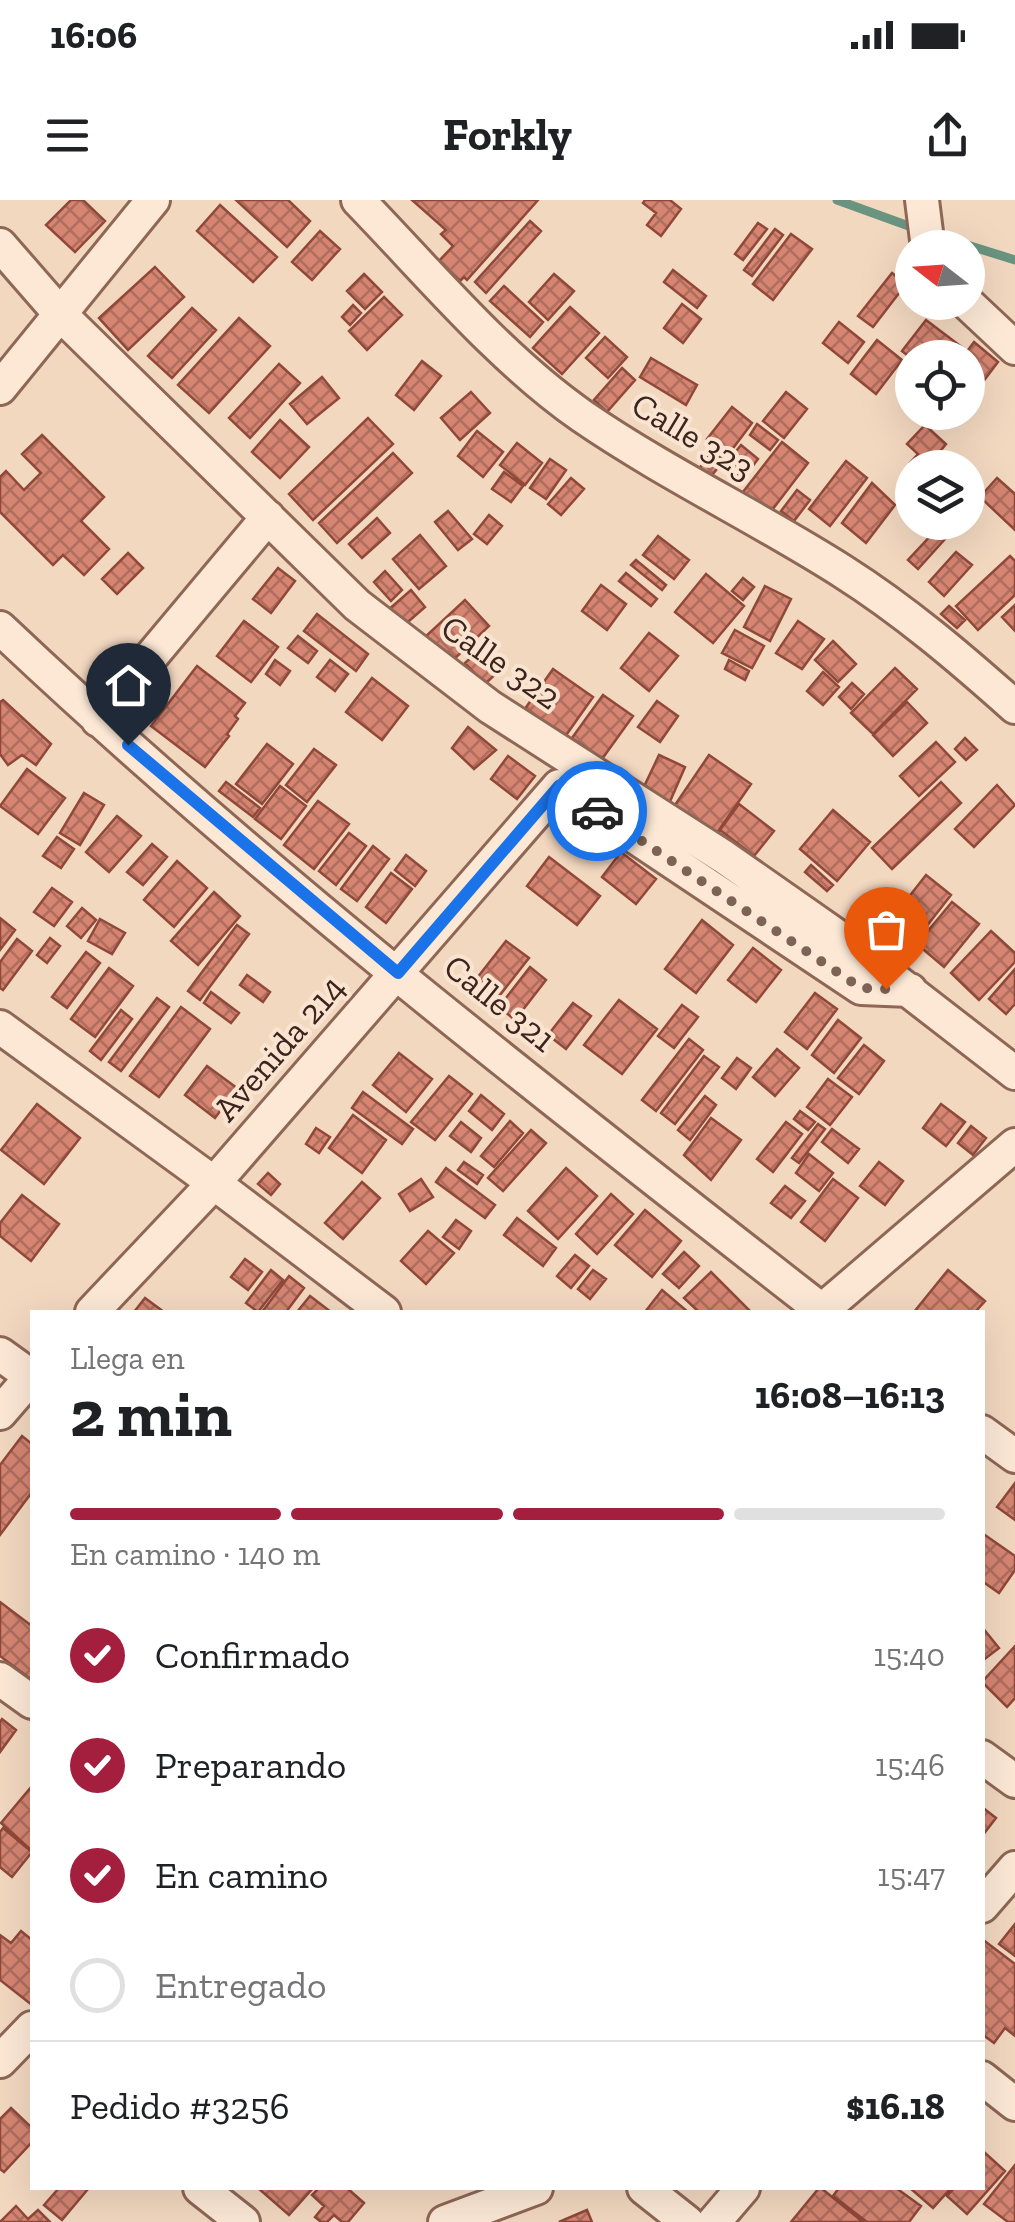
<!DOCTYPE html>
<html lang="es">
<head>
<meta charset="utf-8">
<style>
	:root { --surface:#fff; --page:#f2f2f2; --text:#202124; --muted:#757577; --line:#e0e0e0; --accent:#a41f3e }
	body { margin:0; font-family:"Zilla Slab",serif; background:var(--page); color:var(--text); height:100vh; display:flex; flex-direction:column; font-size:38px; white-space:nowrap }
	* { box-sizing:border-box; margin:0 }
	p { font-size:32px; color:var(--muted) }
	.icon { flex:none; width:55px; height:55px; fill:none; stroke:currentColor; stroke-width:2; stroke-linecap:round; stroke-linejoin:round }
	.map { position:relative; flex:1; overflow:hidden }
	.details { position:absolute; left:30px; top:1110px; width:955px; height:880px; display:flex; flex-direction:column; background:var(--surface); border-radius:0px; box-shadow:0 10px 40px #0002 }
	.details>* { flex:none }
	.needle { width:65px; rotate:287deg }
	.buttons { position:absolute; left:895px; top:30px; display:grid; gap:20px }
	.buttons a { display:grid; place-items:center; width:90px; height:90px; border-radius:50%; background:var(--surface); box-shadow:0 10px 40px #0002; font-size:50px }
	.pin { position:absolute; display:grid; place-items:center; width:85px; height:85px; color:#fff; margin:-102px -42px; border-radius:50% 50% 50% 0; rotate:-45deg; box-shadow:0 0 10px #0007 }
	.pin .icon { rotate:45deg }
	.courier { position:absolute; display:grid; place-items:center; width:100px; height:100px; margin:-50px; border:8px solid #1a73e8; border-radius:50%; background:#fff; color:#222; box-shadow:0 2px 12px #0007 }
	.head em { font-style:normal; font-weight:700 }
	.head div { display:flex; flex-direction:column-reverse }
	.head { display:flex; align-items:center; justify-content:space-between; height:170px; padding:0 40px }
	h1 { font-size:65px; font-weight:700; line-height:75px }
	.bar { display:grid; grid-template-columns:repeat(4,1fr); gap:15px 10px; align-content:center; height:120px; padding:0 40px }
	.bar i { height:12px; border-radius:8px; background:var(--line) }
	.bar .selected { background:var(--accent) }
	.bar p { grid-column:span 4 }
	.line { display:flex; align-items:center; gap:25px; padding:0 40px; border-top:2px solid var(--line) }
	.line div { flex:1 }
	ol { padding:0 40px; list-style:none }
	li { display:flex; align-items:center; gap:30px; height:110px }
	li p { margin-inline-start:auto }
	li .icon { padding:10px; border-radius:50%; background:var(--accent); color:#fff; stroke-width:4 }
	li:last-child { color:var(--muted) }
	li i { width:55px; height:55px; border:5px solid var(--line); border-radius:50% }
	.status { display:flex; justify-content:space-between; align-items:center; height:70px; padding:0 50px; background:var(--surface); direction:ltr }
	.status svg { height:28px; fill:currentColor }
	header { display:flex; justify-content:space-between; align-items:center; height:130px; padding:0 40px; background:var(--surface); font-size:45px; font-weight:700 }
	.map>svg:first-child { display:block }
</style>
</head>
<body>
<div class="status"><b>16:06</b><svg viewBox="0 0 49 12"><path d="M0 12V9h3v3zM5 12V6h3v6zM10 12V3h3v9zM15 12V0h3v12zM26 1h20v11H26zM47 4h2v5h-2z"/></svg></div>
<header><svg class="icon" aria-label="menu" viewBox="0 0 24 24"><path d="M4 6h16M4 12h16M4 18h16"/></svg>Forkly<svg class="icon" aria-label="share" viewBox="0 0 24 24"><path d="M12 15V3M7 8l5-5 5 5M5 13v7h14v-7"/></svg></header>
<div class="map">
<svg width="1015" height="2022" viewBox="0 0 1015 2022">
	<defs>
		<pattern id="building-cross-hatch" width="8" height="8" patternUnits="userSpaceOnUse" patternTransform="scale(2.5)"><rect width="8" height="8" fill="#d58572"/><path d="M0 0l8 8M0 8l8-8" fill="none" stroke="#ae6d5d"/></pattern>
	</defs>
	<rect width="100%" height="100%" fill="#f3d8c0"/>
	<g fill="none" stroke-linecap="round" stroke-linejoin="round">
		<path stroke="#699480" stroke-width="9" d="M 837,0 L 917,29
			M 932,34 L 1015,60"/>
	</g>
	<path fill="url(#building-cross-hatch)" stroke="#904839" stroke-width="2.5" d="M 71,0 L 83,0 L 105,21 L 75,52 L 46,25 Z
		M 236,0 L 288,0 L 310,21 L 287,47 Z
		M 412,0 L 538,0 L 467,80 L 464,77 L 460,81 L 438,62 L 453,46 L 441,34 L 446,30 Z
		M 645,0 L 670,0 L 681,9 L 661,36 L 647,25 L 656,13 L 643,3 Z
		M 220,5 L 277,57 L 253,82 L 197,31 Z
		M 530,21 L 541,31 L 486,93 L 475,82 Z
		M 758,23 L 767,29 L 743,60 L 735,54 Z
		M 775,29 L 783,35 L 752,76 L 744,70 Z
		M 320,31 L 340,49 L 312,80 L 292,62 Z
		M 791,34 L 812,49 L 773,100 L 753,84 Z
		M 155,67 L 184,97 L 128,150 L 99,118 Z
		M 673,70 L 706,96 L 697,108 L 664,82 Z
		M 892,73 L 906,84 L 873,127 L 858,116 Z
		M 364,74 L 382,92 L 365,109 L 347,91 Z
		M 554,74 L 574,91 L 548,120 L 529,102 Z
		M 504,86 L 543,122 L 530,137 L 490,101 Z
		M 384,97 L 402,115 L 367,150 L 349,131 Z
		M 682,104 L 701,119 L 683,143 L 664,128 Z
		M 353,105 L 361,113 L 350,125 L 342,117 Z
		M 570,107 L 599,133 L 562,174 L 533,148 Z
		M 192,108 L 216,130 L 172,178 L 148,156 Z
		M 239,118 L 270,146 L 209,213 L 178,185 Z
		M 926,120 L 963,148 L 956,158 L 912,159 L 902,151 Z
		M 839,122 L 864,142 L 848,163 L 823,143 Z
		M 605,137 L 627,157 L 608,178 L 586,158 Z
		M 877,140 L 902,160 L 876,194 L 851,174 Z
		M 974,142 L 998,162 L 973,195 L 968,191 L 968,158 L 962,158 Z
		M 651,158 L 697,185 L 686,205 L 640,177 Z
		M 422,161 L 441,176 L 414,210 L 396,195 Z
		M 279,164 L 300,183 L 250,238 L 229,218 Z
		M 622,168 L 635,180 L 607,212 L 594,200 Z
		M 322,177 L 339,198 L 307,224 L 290,204 Z
		M 471,192 L 490,213 L 460,240 L 441,218 Z
		M 786,192 L 807,209 L 784,238 L 763,221 Z
		M 732,207 L 752,223 L 728,255 L 707,239 Z
		M 368,218 L 393,244 L 313,320 L 289,294 Z
		M 280,220 L 309,247 L 280,278 L 252,252 Z
		M 757,224 L 778,240 L 770,250 L 750,235 Z
		M 925,225 L 946,244 L 926,268 L 915,268 L 910,263 L 918,254 L 907,244 Z
		M 477,231 L 503,252 L 483,277 L 458,256 Z
		M 42,235 L 104,297 L 81,321 L 109,349 L 84,375 L 63,355 L 53,365 L 0,312 L 0,277 L 6,271 L 24,290 L 41,273 L 22,254 Z
		M 782,242 L 808,263 L 766,318 L 739,297 Z
		M 517,243 L 542,263 L 525,285 L 500,265 Z
		M 741,245 L 758,259 L 743,279 L 725,265 Z
		M 712,252 L 724,260 L 709,279 L 698,270 Z
		M 393,253 L 412,273 L 337,343 L 319,323 Z
		M 947,254 L 964,268 L 937,268 Z
		M 550,259 L 566,270 L 546,299 L 530,288 Z
		M 846,261 L 867,278 L 830,326 L 809,309 Z
		M 504,272 L 523,286 L 511,302 L 492,289 Z
		M 571,278 L 584,289 L 561,315 L 548,304 Z
		M 997,278 L 1015,294 L 1015,330 L 980,297 Z
		M 872,283 L 895,305 L 866,343 L 842,323 Z
		M 797,290 L 810,300 L 794,321 L 781,311 Z
		M 448,311 L 472,339 L 458,350 L 435,322 Z
		M 489,315 L 502,326 L 487,344 L 474,334 Z
		M 377,318 L 390,333 L 362,358 L 349,344 Z
		M 936,330 L 946,338 L 918,369 L 908,360 Z
		M 420,335 L 446,366 L 419,389 L 393,359 Z
		M 658,336 L 689,360 L 674,379 L 643,355 Z
		M 956,352 L 972,365 L 944,396 L 929,382 Z
		M 128,353 L 143,368 L 117,394 L 102,379 Z
		M 1010,356 L 1015,361 L 1015,395 L 978,430 L 956,406 Z
		M 636,360 L 666,385 L 662,390 L 631,365 Z
		M 278,368 L 295,381 L 271,413 L 253,399 Z
		M 385,371 L 402,390 L 391,401 L 374,382 Z
		M 626,373 L 657,399 L 651,406 L 619,381 Z
		M 706,374 L 744,406 L 713,443 L 675,412 Z
		M 743,378 L 754,387 L 743,400 L 732,391 Z
		M 601,385 L 626,404 L 607,430 L 582,411 Z
		M 765,386 L 791,399 L 770,441 L 744,427 Z
		M 411,390 L 425,407 L 401,428 L 387,411 Z
		M 465,400 L 489,426 L 450,463 L 425,437 Z
		M 1015,405 L 1015,431 L 1002,417 Z
		M 949,406 L 965,420 L 957,428 L 941,414 Z
		M 317,414 L 368,454 L 356,471 L 304,431 Z
		M 244,421 L 278,447 L 251,482 L 217,456 Z
		M 798,421 L 824,439 L 802,469 L 776,453 Z
		M 735,430 L 764,446 L 752,468 L 722,453 Z
		M 649,433 L 678,456 L 649,491 L 621,468 Z
		M 298,436 L 317,451 L 308,463 L 288,448 Z
		M 833,441 L 856,464 L 838,482 L 815,460 Z
		M 482,447 L 502,468 L 485,484 L 465,463 Z
		M 275,460 L 290,471 L 280,485 L 266,474 Z
		M 330,460 L 348,474 L 335,491 L 317,477 Z
		M 729,460 L 749,471 L 745,480 L 725,469 Z
		M 197,466 L 245,503 L 235,516 L 238,519 L 227,534 L 229,536 L 205,567 L 151,526 Z
		M 895,468 L 917,489 L 873,534 L 851,513 Z
		M 553,469 L 593,497 L 562,541 L 522,513 Z
		M 823,472 L 839,487 L 823,505 L 807,491 Z
		M 372,478 L 408,506 L 382,540 L 346,512 Z
		M 852,483 L 864,494 L 851,509 L 839,497 Z
		M 603,495 L 633,516 L 602,559 L 572,538 Z
		M 3,500 L 51,544 L 36,565 L 22,555 L 8,565 L 0,554 L 0,502 Z
		M 657,501 L 678,516 L 660,542 L 638,527 Z
		M 907,502 L 927,523 L 893,556 L 873,535 Z
		M 468,527 L 496,550 L 474,569 L 452,548 Z
		M 965,538 L 977,550 L 966,560 L 955,549 Z
		M 936,542 L 955,562 L 919,596 L 900,576 Z
		M 267,544 L 293,564 L 262,604 L 236,584 Z
		M 314,549 L 336,565 L 307,602 L 286,585 Z
		M 659,555 L 685,567 L 668,606 L 641,593 Z
		M 709,555 L 751,584 L 712,640 L 671,611 Z
		M 508,556 L 535,576 L 517,599 L 491,579 Z
		M 27,569 L 65,598 L 38,634 L 0,606 Z
		M 226,582 L 260,608 L 253,617 L 219,591 Z
		M 941,582 L 961,603 L 892,669 L 872,648 Z
		M 997,585 L 1015,605 L 974,647 L 955,629 Z
		M 280,586 L 306,606 L 281,639 L 255,619 Z
		M 84,593 L 104,605 L 80,645 L 60,633 Z
		M 318,601 L 349,624 L 314,669 L 284,645 Z
		M 739,604 L 774,631 L 754,656 L 720,630 Z
		M 833,610 L 870,642 L 837,681 L 800,649 Z
		M 117,616 L 141,636 L 109,672 L 86,652 Z
		M 349,633 L 366,646 L 336,685 L 319,671 Z
		M 57,637 L 74,649 L 61,668 L 43,656 Z
		M 152,644 L 167,657 L 143,685 L 127,672 Z
		M 373,646 L 389,659 L 357,701 L 341,689 Z
		M 621,652 L 656,679 L 636,704 L 602,677 Z
		M 406,655 L 426,671 L 415,686 L 395,670 Z
		M 549,657 L 600,696 L 577,725 L 527,686 Z
		M 177,661 L 207,688 L 174,727 L 144,700 Z
		M 811,665 L 833,685 L 827,691 L 805,672 Z
		M 391,673 L 412,689 L 386,723 L 366,707 Z
		M 926,675 L 951,695 L 915,741 L 890,721 Z
		M 52,688 L 72,702 L 54,726 L 34,712 Z
		M 214,692 L 240,716 L 198,765 L 171,741 Z
		M 952,702 L 979,724 L 944,767 L 917,744 Z
		M 82,708 L 96,720 L 81,738 L 67,726 Z
		M 0,718 L 15,730 L 0,750 Z
		M 100,719 L 125,733 L 112,754 L 88,741 Z
		M 702,720 L 733,745 L 696,793 L 665,769 Z
		M 237,725 L 249,734 L 200,800 L 188,791 Z
		M 991,731 L 1015,753 L 1015,762 L 979,800 L 951,773 Z
		M 50,738 L 60,746 L 47,763 L 37,755 Z
		M 17,739 L 32,751 L 3,790 L 0,788 L 0,762 Z
		M 506,741 L 529,758 L 493,804 L 470,787 Z
		M 753,748 L 781,770 L 756,802 L 728,780 Z
		M 86,752 L 100,763 L 67,808 L 52,797 Z
		M 530,767 L 546,780 L 515,820 L 499,807 Z
		M 109,768 L 133,786 L 95,837 L 71,819 Z
		M 1015,769 L 1015,804 L 1006,814 L 989,799 Z
		M 247,775 L 270,792 L 263,802 L 240,785 Z
		M 211,792 L 239,813 L 231,823 L 204,803 Z
		M 815,793 L 837,809 L 807,849 L 785,832 Z
		M 157,798 L 169,807 L 121,871 L 109,862 Z
		M 619,800 L 657,829 L 622,874 L 584,845 Z
		M 573,803 L 591,816 L 566,849 L 548,835 Z
		M 682,805 L 698,817 L 674,848 L 658,836 Z
		M 181,807 L 210,829 L 159,897 L 130,876 Z
		M 121,810 L 132,819 L 101,860 L 90,851 Z
		M 838,820 L 861,838 L 834,873 L 812,855 Z
		M 689,839 L 703,850 L 656,911 L 642,900 Z
		M 864,845 L 884,861 L 859,894 L 838,878 Z
		M 777,849 L 799,868 L 775,896 L 753,877 Z
		M 399,853 L 432,879 L 406,912 L 373,885 Z
		M 704,856 L 719,867 L 675,924 L 661,913 Z
		M 737,858 L 751,868 L 736,889 L 722,878 Z
		M 207,866 L 237,888 L 215,918 L 185,895 Z
		M 449,876 L 472,894 L 435,940 L 411,922 Z
		M 828,879 L 852,897 L 830,925 L 807,907 Z
		M 363,892 L 413,929 L 402,944 L 352,908 Z
		M 481,895 L 504,914 L 492,930 L 469,911 Z
		M 705,896 L 716,905 L 690,940 L 678,930 Z
		M 37,904 L 80,938 L 44,984 L 1,950 Z
		M 941,904 L 965,922 L 946,946 L 923,928 Z
		M 800,911 L 815,922 L 808,930 L 794,919 Z
		M 353,915 L 386,940 L 362,973 L 329,948 Z
		M 711,918 L 741,940 L 711,980 L 684,955 Z
		M 510,921 L 523,933 L 494,967 L 481,956 Z
		M 461,922 L 481,938 L 471,952 L 450,936 Z
		M 786,922 L 802,934 L 773,972 L 757,959 Z
		M 818,924 L 825,929 L 799,963 L 792,958 Z
		M 971,926 L 986,938 L 973,955 L 958,943 Z
		M 316,928 L 330,937 L 319,953 L 306,944 Z
		M 832,929 L 859,949 L 848,963 L 822,942 Z
		M 531,930 L 546,943 L 503,991 L 488,978 Z
		M 809,954 L 833,973 L 819,991 L 796,973 Z
		M 464,962 L 483,975 L 477,984 L 458,970 Z
		M 879,962 L 903,981 L 885,1005 L 860,986 Z
		M 446,968 L 495,1005 L 485,1018 L 436,982 Z
		M 566,968 L 597,996 L 558,1039 L 528,1011 Z
		M 268,973 L 280,984 L 271,995 L 258,984 Z
		M 421,979 L 433,997 L 410,1011 L 399,994 Z
		M 833,979 L 858,998 L 825,1041 L 801,1022 Z
		M 362,982 L 380,998 L 343,1039 L 325,1023 Z
		M 785,986 L 805,1001 L 791,1018 L 771,1003 Z
		M 611,994 L 633,1014 L 597,1054 L 576,1034 Z
		M 22,995 L 59,1024 L 31,1061 L 0,1036 L 0,1023 Z
		M 645,1010 L 681,1041 L 652,1077 L 615,1045 Z
		M 517,1018 L 556,1048 L 543,1066 L 504,1035 Z
		M 456,1020 L 471,1031 L 459,1049 L 443,1037 Z
		M 428,1031 L 454,1053 L 426,1084 L 401,1061 Z
		M 684,1052 L 699,1066 L 679,1088 L 663,1074 Z
		M 575,1055 L 589,1066 L 571,1088 L 557,1076 Z
		M 245,1059 L 262,1072 L 248,1090 L 231,1077 Z
		M 271,1070 L 283,1080 L 258,1112 L 246,1103 Z
		M 593,1070 L 606,1079 L 590,1099 L 578,1089 Z
		M 948,1070 L 985,1101 L 975,1112 L 914,1112 Z
		M 711,1072 L 749,1110 L 747,1112 L 699,1112 L 684,1098 Z
		M 289,1076 L 304,1088 L 286,1112 L 262,1112 Z
		M 662,1090 L 688,1112 L 645,1112 Z
		M 310,1096 L 331,1112 L 297,1112 Z
		M 145,1098 L 164,1112 L 134,1112 Z
		M 22,1236 L 32,1244 L 32,1292 L 0,1335 L 0,1265 Z
		M 1015,1283 L 1015,1320 L 997,1307 Z
		M 982,1333 L 1015,1356 L 1015,1370 L 999,1393 L 982,1381 Z
		M 0,1402 L 32,1426 L 32,1480 L 0,1456 Z
		M 982,1427 L 999,1448 L 982,1461 Z
		M 1015,1446 L 1015,1498 L 1007,1507 L 982,1482 Z
		M 2,1519 L 16,1530 L 0,1552 L 0,1522 Z
		M 32,1586 L 32,1651 L 1,1623 Z
		M 982,1607 L 996,1618 L 982,1636 Z
		M 3,1628 L 32,1652 L 12,1677 L 0,1667 L 0,1632 Z
		M 1015,1724 L 1015,1756 L 999,1744 Z
		M 21,1731 L 32,1740 L 32,1805 L 0,1780 L 0,1735 L 11,1743 Z
		M 982,1739 L 1015,1764 L 1015,1836 L 1005,1828 L 994,1843 L 982,1834 Z
		M 11,1908 L 32,1928 L 32,1942 L 4,1972 L 0,1969 L 0,1919 Z
		M 984,1952 L 1005,1971 L 967,2014 L 947,1996 L 954,1988 L 982,1988 Z
		M 1015,1965 L 1015,2022 L 1008,2022 L 984,2004 Z
		M 59,1988 L 88,1989 L 62,2020 L 44,2005 Z
		M 258,1988 L 313,1988 L 289,2015 Z
		M 319,1988 L 347,1988 L 364,2003 L 348,2022 L 342,2022 L 334,2015 L 327,2022 L 321,2022 L 315,2017 L 324,2006 L 312,1995 Z
		M 819,1988 L 821,1988 L 863,2022 L 791,2022 Z
		M 839,1988 L 896,1988 L 921,2006 L 909,2022 L 867,2022 L 833,1996 Z
		M 910,1988 L 951,1988 L 933,2008 Z
		M 16,2006 L 28,2019 L 38,2010 L 50,2022 L 0,2022 Z
		M 587,2010 L 592,2022 L 559,2022 Z"/>
	<g fill="none" stroke-linecap="round" stroke-linejoin="round">
		<defs>
			<path id="minor" d="M 358,0 C 428,72 499,158 582,216 C 665,273 757,317 842,371 C 905,411 960,458 1015,507
				M 922,0 L 928,48
				M 0,45 L 61,115 L 357,405 L 490,507 L 724,657 L 847,743 L 1015,873
				M 966,102 L 1015,148
				M 0,188 L 153,0
				M 0,428 C 259,673 543,893 824,1112
				M 98,520 L 268,317
				M 0,827 L 214,983 L 384,1112
				M 92,1112 L 214,983 L 559,586 L 861,788 L 910,790
				M 820,1112 L 1015,945
				M 0,1154 L 32,1177
				M 0,1213 L 32,1176
				M 982,1232 L 1015,1256
				M 0,1479 L 32,1502
				M 982,1557 L 1015,1581
				M 982,1706 L 1015,1668
				M 0,1861 L 32,1828
				M 982,1878 L 1015,1904
				M 200,1988 L 243,2022
				M 644,1988 L 687,2022
				M 445,2022 L 536,1988
				M 714,2022 L 743,1988"/>
		</defs>
		<use href="#minor" stroke="#8e6756" stroke-width="38"/>
		<use href="#minor" stroke="#fce8d5" stroke-width="32"/>
	</g>
	<g fill="none" stroke-linecap="round" stroke-linejoin="round">
		<path stroke="#7c6355" stroke-width="10" stroke-dasharray="0 18" d="M 597,611 L 861,788 L 886,789"/>
		<path stroke="#1a73e8" stroke-width="12" d="M 128,545 L 398,773 L 559,586 L 597,611"/>
	</g>
	<g text-anchor="middle" stroke-width="8" stroke-linejoin="round" paint-order="stroke">
		<g font-size="35" fill="#3c241c" stroke="#f9e4d1">
			<text transform="translate(693 236) rotate(31)" y="12">Calle 323</text>
			<text transform="translate(501 462) rotate(35)" y="12">Calle 322</text>
			<text transform="translate(500 803) rotate(39)" y="12">Calle 321</text>
			<text transform="translate(279 848) rotate(-49)" y="12">Avenida 214</text>
		</g>
	</g>
</svg>
<div class="buttons">
<a><svg class="needle" viewBox="-14 -14 28 28"><path d="M0-13l5 13h-10z" fill="#e53935"/><path d="M0 13l5-13h-10z" fill="#757577"/></svg></a>
<a><svg class="icon" aria-label="locate" viewBox="0 0 24 24"><circle cx="12" cy="12" r="6"/><path d="M12 2v4M12 18v4M2 12h4M18 12h4"/></svg></a>
<a><svg class="icon" aria-label="layers" viewBox="0 0 24 24"><path d="M12 4l9 5-9 5-9-5zM3 14l9 5 9-5"/></svg></a>
</div>
<div class="pin" style="left:886px;top:789px;background:#ea580c"><svg class="icon" aria-label="bag" viewBox="0 0 24 24"><path d="M5 8h14l-1 12H6zM9 8a3 3 0 0 1 6 0"/></svg></div>
<div class="pin" style="left:128px;top:545px;background:#1f2937"><svg class="icon" aria-label="home" viewBox="0 0 24 24"><path d="M3 11l9-7 9 7M6 9v11h12V9"/></svg></div>
<div class="courier" style="left:597px;top:611px"><svg class="icon" aria-label="car" viewBox="0 0 24 24"><path d="M5 17H2v-5l4-1 3-4h7l3 4 3 1v5h-3M9 17h6M6 11h13"/><circle cx="7" cy="17" r="2"/><circle cx="17" cy="17" r="2"/></svg></div>
<section class="details">
<div class="head"><div><h1>2 min</h1><p>Llega en</p></div><em>16:08–16:13</em></div>
<div class="bar"><i class="selected"></i><i class="selected"></i><i class="selected"></i><i></i><p>En camino · 140 m</p></div>
<ol>
<li><svg class="icon" aria-label="check" viewBox="0 0 24 24"><path d="M5 12l5 5 9-10"/></svg>Confirmado<p>15:40</p></li>
<li><svg class="icon" aria-label="check" viewBox="0 0 24 24"><path d="M5 12l5 5 9-10"/></svg>Preparando<p>15:46</p></li>
<li><svg class="icon" aria-label="check" viewBox="0 0 24 24"><path d="M5 12l5 5 9-10"/></svg>En camino<p>15:47</p></li>
<li><i></i>Entregado</li>
</ol>
<div class="line" style="height:130px"><div>Pedido #3256</div><b>$16.18</b></div>
</section>
</div>
</body>
</html>
